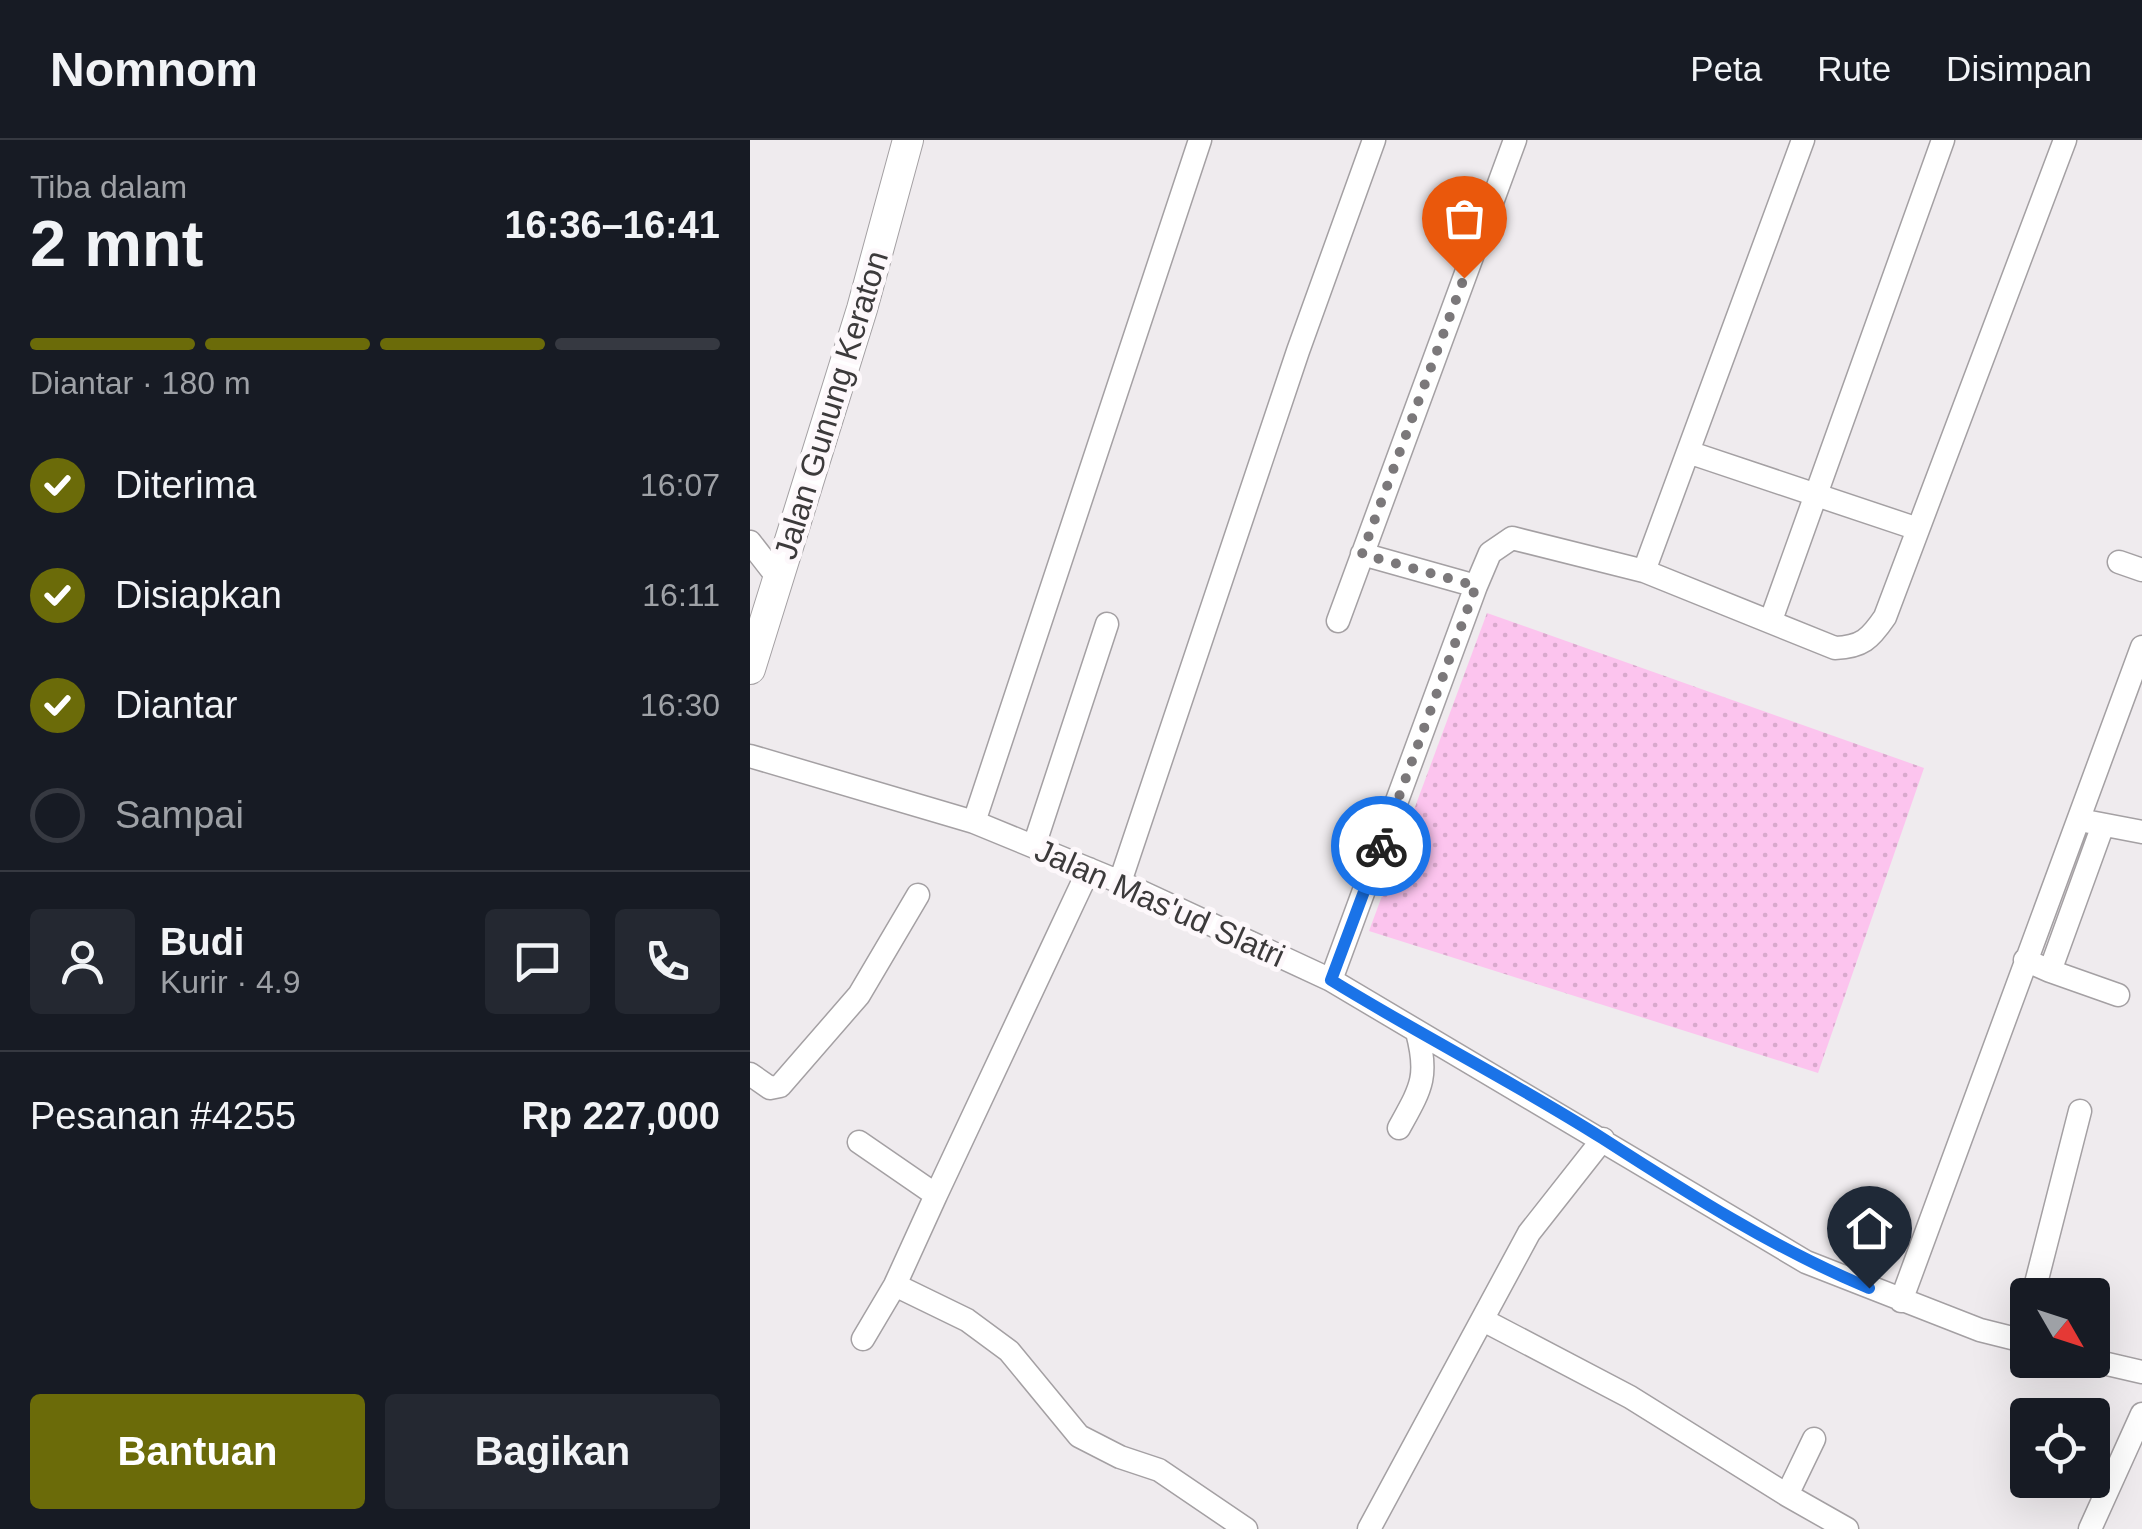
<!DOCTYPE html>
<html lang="id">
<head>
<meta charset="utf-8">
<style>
	:root { --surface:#171b24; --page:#242831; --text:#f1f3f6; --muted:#9ea1a6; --line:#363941; --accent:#6b6b09 }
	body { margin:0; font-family:Arial,sans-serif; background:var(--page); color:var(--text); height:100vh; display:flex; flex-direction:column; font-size:38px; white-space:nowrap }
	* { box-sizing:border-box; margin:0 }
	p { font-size:32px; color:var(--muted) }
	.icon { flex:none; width:55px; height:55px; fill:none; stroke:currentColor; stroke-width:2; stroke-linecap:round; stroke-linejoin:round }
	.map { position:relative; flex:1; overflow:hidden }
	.panel { display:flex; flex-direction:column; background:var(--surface); width:750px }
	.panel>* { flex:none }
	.needle { width:65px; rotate:129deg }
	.fabs { position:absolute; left:1260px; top:1138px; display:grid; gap:20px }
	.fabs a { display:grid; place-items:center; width:100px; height:100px; border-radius:10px; background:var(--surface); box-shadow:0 10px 40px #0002; font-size:50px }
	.pin { position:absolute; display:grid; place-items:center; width:85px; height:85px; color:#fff; margin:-102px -42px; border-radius:50% 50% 50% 0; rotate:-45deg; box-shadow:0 0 10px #0007 }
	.pin .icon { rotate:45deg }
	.courier { position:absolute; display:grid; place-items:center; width:100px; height:100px; margin:-50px; border:8px solid #1a73e8; border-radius:50%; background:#fff; color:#222; box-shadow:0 2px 12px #0007 }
	.headline em { font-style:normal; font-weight:700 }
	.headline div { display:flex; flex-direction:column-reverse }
	.headline { display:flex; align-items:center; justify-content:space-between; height:170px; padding:0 30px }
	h1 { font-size:65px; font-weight:700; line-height:75px }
	.bar { display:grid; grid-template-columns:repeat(4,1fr); gap:15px 10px; align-content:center; height:120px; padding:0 30px }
	.bar i { height:12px; border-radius:8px; background:var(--line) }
	.bar .active { background:var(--accent) }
	.bar p { grid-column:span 4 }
	.line { display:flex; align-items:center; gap:25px; padding:0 30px; border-top:2px solid var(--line) }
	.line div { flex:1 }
	.round { display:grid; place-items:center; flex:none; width:105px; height:105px; border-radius:10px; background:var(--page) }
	ol { padding:0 30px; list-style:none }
	li { display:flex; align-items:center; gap:30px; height:110px }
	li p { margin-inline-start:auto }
	li .icon { padding:10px; border-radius:50%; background:var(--accent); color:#fff; stroke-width:4 }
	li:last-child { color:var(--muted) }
	li i { width:55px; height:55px; border:5px solid var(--line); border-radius:50% }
	.cta { display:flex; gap:20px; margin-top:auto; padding:20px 30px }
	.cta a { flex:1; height:115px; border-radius:10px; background:var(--accent); color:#fff; font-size:40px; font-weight:700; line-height:115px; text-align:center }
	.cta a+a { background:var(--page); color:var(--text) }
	header { display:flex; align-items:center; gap:60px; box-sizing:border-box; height:140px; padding:0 50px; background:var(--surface); border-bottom:2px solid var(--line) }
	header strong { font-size:48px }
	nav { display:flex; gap:55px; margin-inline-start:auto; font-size:35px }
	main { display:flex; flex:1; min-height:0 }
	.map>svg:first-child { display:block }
</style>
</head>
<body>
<header>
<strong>Nomnom</strong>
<nav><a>Peta</a><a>Rute</a><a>Disimpan</a></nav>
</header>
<main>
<section class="panel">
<div class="headline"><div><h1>2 mnt</h1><p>Tiba dalam</p></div><em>16:36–16:41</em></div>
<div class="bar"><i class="active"></i><i class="active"></i><i class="active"></i><i></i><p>Diantar · 180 m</p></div>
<ol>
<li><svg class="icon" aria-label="check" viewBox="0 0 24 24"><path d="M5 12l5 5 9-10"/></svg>Diterima<p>16:07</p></li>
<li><svg class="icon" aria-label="check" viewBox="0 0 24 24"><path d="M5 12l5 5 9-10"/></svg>Disiapkan<p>16:11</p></li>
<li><svg class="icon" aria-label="check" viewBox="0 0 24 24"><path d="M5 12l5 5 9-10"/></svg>Diantar<p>16:30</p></li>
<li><i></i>Sampai</li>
</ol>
<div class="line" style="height:180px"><a class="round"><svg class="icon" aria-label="person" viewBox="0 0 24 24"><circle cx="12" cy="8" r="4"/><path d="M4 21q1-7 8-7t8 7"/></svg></a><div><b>Budi</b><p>Kurir · 4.9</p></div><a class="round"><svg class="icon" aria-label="chat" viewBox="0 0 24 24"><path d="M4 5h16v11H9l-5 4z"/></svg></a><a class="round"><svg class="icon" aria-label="phone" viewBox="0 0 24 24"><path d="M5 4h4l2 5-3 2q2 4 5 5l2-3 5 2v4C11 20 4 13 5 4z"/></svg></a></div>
<div class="line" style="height:130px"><div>Pesanan #4255</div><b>Rp 227,000</b></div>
<div class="cta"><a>Bantuan</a><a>Bagikan</a></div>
</section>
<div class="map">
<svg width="1392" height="1389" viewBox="0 0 1392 1389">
	<defs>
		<pattern id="grass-dots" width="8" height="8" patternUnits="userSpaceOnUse" patternTransform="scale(2.5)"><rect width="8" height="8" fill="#fcc4ee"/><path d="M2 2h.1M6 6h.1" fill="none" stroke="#d9a9cd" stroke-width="1.8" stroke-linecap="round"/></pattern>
	</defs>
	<rect width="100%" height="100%" fill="#efebee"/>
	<path fill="url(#grass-dots)" d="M 737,473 L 1174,628 L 1068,933 L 619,791 Z"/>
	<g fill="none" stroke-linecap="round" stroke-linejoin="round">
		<defs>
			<path id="street" d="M 938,312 L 1168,389
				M 0,402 L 28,438
				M 612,414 L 726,446
				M 1369,422 L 1392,430
				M 894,431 L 1053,0
				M 1021,480 L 1193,0
				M 588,481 L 765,0
				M 0,616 L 224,682 L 370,742 L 581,840 L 1056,1122 L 1230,1190 L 1278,1202
				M 224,682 L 450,0
				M 1340,682 L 1392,692
				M 284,706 L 357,484
				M 370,742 L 548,211 L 624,0
				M 1275,820 L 1300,831 L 1353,685
				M 1300,831 L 1368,855
				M 581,840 L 726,446 L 740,413 L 762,398 L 894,431 L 1085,508 C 1112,507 1120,499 1135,477 L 1315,0
				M 0,934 L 20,948 L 30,946 L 109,855 L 168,755
				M 649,988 C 671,948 679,937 667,892
				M 109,1002 L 186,1055 L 339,729
				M 145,1145 L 217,1180 L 259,1211 L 329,1296 L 370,1317 L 409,1330 L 496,1389
				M 1283,1155 L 1330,971
				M 1151,1161 L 1392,507
				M 735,1181 L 880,1257 L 1037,1355
				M 113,1199 L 145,1145 L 186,1055
				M 1271,1200 L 1278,1175
				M 1340,1220 L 1392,1232
				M 1064,1299 L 1037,1355 L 1097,1389
				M 619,1389 L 779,1093 L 853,999
				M 1340,1389 L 1392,1274"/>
			<path id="secondary" d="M 0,529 L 112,169 L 158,0"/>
		</defs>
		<use href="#street" stroke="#a4a0a3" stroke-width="25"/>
		<use href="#secondary" stroke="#a4a0a3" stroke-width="32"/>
		<use href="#street" stroke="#fff" stroke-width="22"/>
		<use href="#secondary" stroke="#fff" stroke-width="30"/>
	</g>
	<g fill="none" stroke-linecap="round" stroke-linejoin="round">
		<path stroke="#7b787a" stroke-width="10" stroke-dasharray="0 18" d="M 631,706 L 726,446 L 612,414 L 714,138"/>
		<path stroke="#1a73e8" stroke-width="12" d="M 631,706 L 581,840 C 670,895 764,942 852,998 C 939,1054 1023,1108 1119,1148"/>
	</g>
	<g text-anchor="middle" stroke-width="10" stroke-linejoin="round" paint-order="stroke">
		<g font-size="32" fill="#3c3a3b" stroke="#fdf8fb">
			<text transform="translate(81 265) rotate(-73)" y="11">Jalan Gunung Keraton</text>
			<text transform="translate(410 763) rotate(24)" y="11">Jalan Mas'ud Slatri</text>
		</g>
	</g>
</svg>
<div class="fabs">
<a><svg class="needle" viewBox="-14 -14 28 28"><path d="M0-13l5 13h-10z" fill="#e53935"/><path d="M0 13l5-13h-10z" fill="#9ea1a6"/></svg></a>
<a><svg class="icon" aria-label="locate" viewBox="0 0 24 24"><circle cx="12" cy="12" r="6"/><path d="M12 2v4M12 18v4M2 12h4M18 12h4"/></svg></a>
</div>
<div class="pin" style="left:714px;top:138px;background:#ea580c"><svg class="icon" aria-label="bag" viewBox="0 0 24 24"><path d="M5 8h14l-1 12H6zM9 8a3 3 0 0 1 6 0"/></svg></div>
<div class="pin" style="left:1119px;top:1148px;background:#1f2937"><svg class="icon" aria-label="home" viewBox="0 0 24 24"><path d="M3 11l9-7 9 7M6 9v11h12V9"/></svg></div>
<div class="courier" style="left:631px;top:706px"><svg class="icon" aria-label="bike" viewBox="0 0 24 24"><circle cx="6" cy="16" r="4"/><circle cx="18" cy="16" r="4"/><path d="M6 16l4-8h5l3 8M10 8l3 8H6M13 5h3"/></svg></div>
</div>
</main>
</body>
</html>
